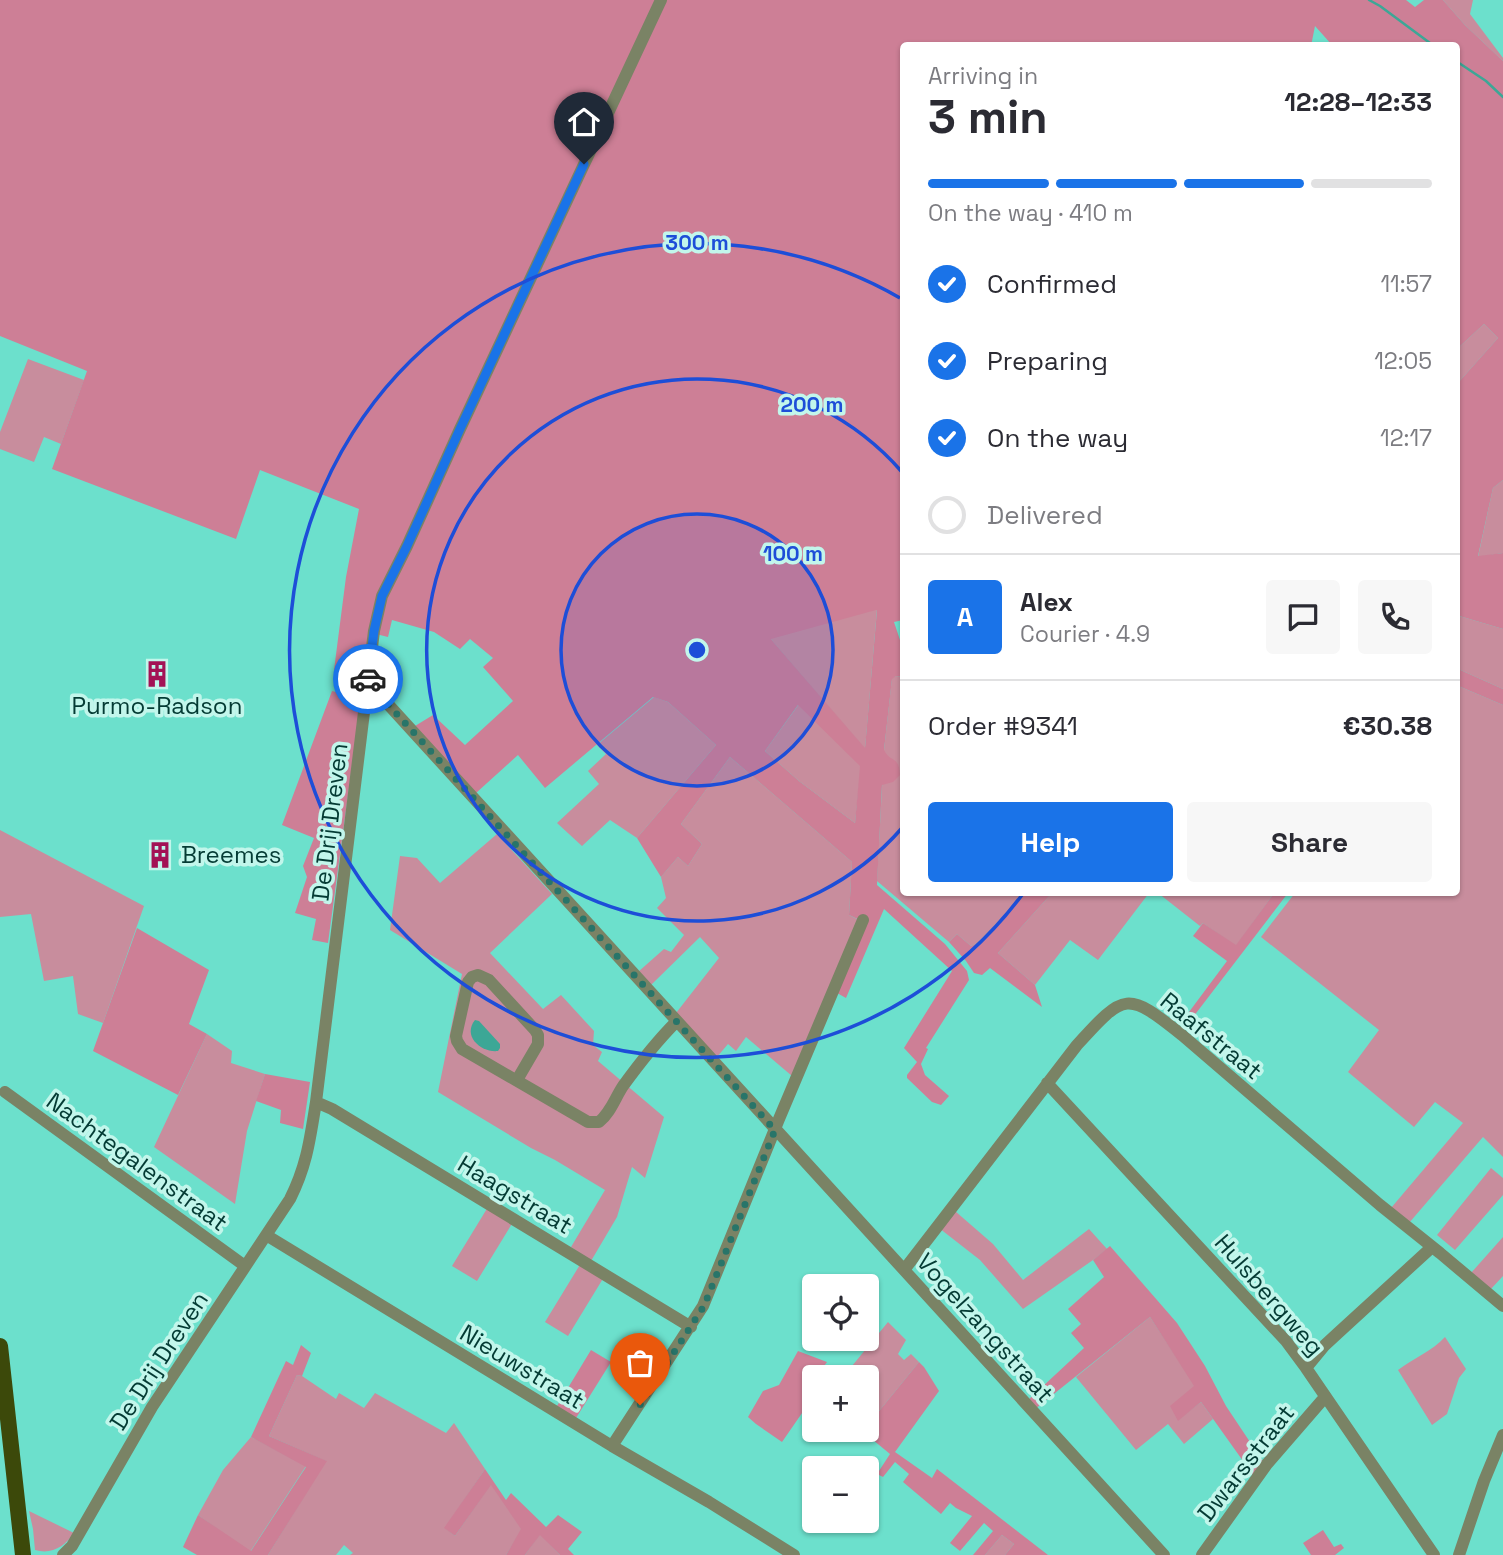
<!DOCTYPE html>
<html lang="en">
<head>
<meta charset="utf-8">
<style>
	:root { --surface:#fff; --page:#f7f7f7; --text:#2b2b33; --muted:#7c7c81; --line:#e1e1e2; --accent:#1a73e8 }
	body { margin:0; font-family:"Space Grotesk",sans-serif; background:var(--page); color:var(--text); height:100vh; display:flex; flex-direction:column; font-size:26px; white-space:nowrap }
	* { box-sizing:border-box; margin:0 }
	p { font-size:23px; color:var(--muted) }
	.icon { flex:none; width:38px; height:38px; fill:none; stroke:currentColor; stroke-width:2; stroke-linecap:round; stroke-linejoin:round }
	.map { position:relative; flex:1; overflow:hidden }
	.panel { position:absolute; left:900px; top:42px; width:560px; height:854px; display:flex; flex-direction:column; background:var(--surface); border-radius:7px; box-shadow:0 2px 5px #0004 }
	.panel>* { flex:none }
	.tools { position:absolute; left:802px; top:1274px; display:grid; gap:14px }
	.tools a { display:grid; place-items:center; width:77px; height:77px; border-radius:7px; background:var(--surface); box-shadow:0 2px 5px #0004; font-size:35px }
	.pin { position:absolute; display:grid; place-items:center; width:60px; height:60px; color:#fff; margin:-72px -30px; border-radius:50% 50% 50% 0; rotate:-45deg; box-shadow:0 0 7px #0007 }
	.pin .icon { rotate:45deg }
	.courier { position:absolute; display:grid; place-items:center; width:70px; height:70px; margin:-35px; border:5px solid #1a73e8; border-radius:50%; background:#fff; color:#222; box-shadow:0 2px 9px #0007 }
	.head em { font-style:normal; font-weight:800 }
	.head div { display:flex; flex-direction:column-reverse }
	.head { display:flex; align-items:center; justify-content:space-between; height:119px; padding:0 28px }
	h1 { font-size:46px; font-weight:800; line-height:52px }
	.bar { display:grid; grid-template-columns:repeat(4,1fr); gap:10px 7px; align-content:center; height:84px; padding:0 28px }
	.bar i { height:9px; border-radius:5px; background:var(--line) }
	.bar .current { background:var(--accent) }
	.bar p { grid-column:span 4 }
	.line { display:flex; align-items:center; gap:18px; padding:0 28px; border-top:2px solid var(--line) }
	.line div { flex:1 }
	.round { display:grid; place-items:center; flex:none; width:74px; height:74px; border-radius:7px; background:var(--page) }
	ol { padding:0 28px; list-style:none }
	li { display:flex; align-items:center; gap:21px; height:77px }
	li p { margin-inline-start:auto }
	li .icon { padding:7px; border-radius:50%; background:var(--accent); color:#fff; stroke-width:4 }
	li:last-child { color:var(--muted) }
	li i { width:38px; height:38px; border:4px solid var(--line); border-radius:50% }
	.action { display:flex; gap:14px; margin-top:auto; padding:14px 28px }
	.action a { flex:1; height:80px; border-radius:7px; background:var(--accent); color:#fff; font-size:28px; font-weight:800; line-height:80px; text-align:center }
	.action a+a { background:var(--page); color:var(--text) }
	.map>svg:first-child { display:block }
</style>
</head>
<body>
<div class="map">
<svg width="1503" height="1555" viewBox="0 0 1503 1555">
	<rect width="100%" height="100%" fill="#6ce0cc"/>
	<path fill="#c88d9d" d="M 1443,0 L 1473,0 L 1470,14 L 1503,58 L 1503,61 L 1465,25 Z
		M 1484,324 L 1498,338 L 1456,385 L 1456,350 Z
		M 28,359 L 84,380 L 61,444 L 44,437 L 34,462 L 0,449 L 0,432 Z
		M 1503,480 L 1503,553 L 1478,557 L 1493,488 Z
		M 877,609 L 865,749 L 770,638 Z
		M 1456,615 L 1503,629 L 1503,689 L 1456,668 Z
		M 896,676 L 903,677 L 903,892 L 1026,893 L 977,943 L 971,946 L 957,934 L 949,942 L 877,881 L 884,750 L 892,678 Z
		M 1456,685 L 1503,705 L 1503,1157 L 1483,1137 L 1409,1223 L 1391,1208 L 1463,1123 L 1435,1102 L 1414,1127 L 1348,1072 L 1379,1030 L 1261,937 L 1295,893 L 1456,892 Z
		M 654,697 L 668,702 L 716,745 L 637,838 L 610,820 L 582,846 L 557,823 L 599,784 L 588,771 L 606,754 L 597,745 Z
		M 799,704 L 861,766 L 855,823 L 799,781 L 765,751 Z
		M 730,757 L 852,862 L 849,915 L 859,920 L 792,1076 L 746,1037 L 736,1051 L 728,1044 L 717,1057 L 676,1013 L 719,958 L 700,937 L 651,985 L 638,972 L 664,949 L 671,952 L 684,935 L 657,908 L 666,898 L 661,877 L 678,857 L 688,866 L 702,844 L 681,824 Z
		M 0,830 L 144,906 L 103,1023 L 78,1014 L 73,976 L 44,981 L 31,914 L 0,917 Z
		M 497,834 L 552,894 L 490,953 L 543,1009 L 561,995 L 594,1031 L 593,1045 L 602,1052 L 598,1061 L 664,1117 L 645,1178 L 632,1167 L 617,1217 L 591,1261 L 571,1247 L 605,1190 L 555,1160 L 531,1148 L 438,1092 L 462,974 L 390,930 L 400,856 L 417,858 L 440,883 Z
		M 1052,893 L 1149,893 L 1098,960 L 1070,940 L 1035,985 L 998,953 Z
		M 1158,893 L 1274,893 L 1236,946 L 1203,923 L 1200,926 Z
		M 207,1034 L 232,1051 L 231,1063 L 265,1074 L 247,1131 L 235,1204 L 154,1147 Z
		M 1491,1168 L 1503,1178 L 1503,1195 L 1455,1250 L 1437,1235 Z
		M 488,1207 L 513,1222 L 477,1281 L 452,1266 Z
		M 955,1211 L 993,1244 L 1023,1280 L 1089,1229 L 1107,1249 L 1093,1260 L 1023,1309 L 980,1260 L 939,1228 Z
		M 1503,1237 L 1503,1276 L 1490,1290 L 1471,1273 Z
		M 581,1263 L 604,1277 L 568,1336 L 545,1322 Z
		M 1150,1317 L 1195,1386 L 1178,1420 L 1201,1402 L 1213,1419 L 1184,1444 L 1168,1424 L 1136,1450 L 1076,1377 Z
		M 888,1322 L 906,1340 L 898,1354 L 904,1360 L 911,1354 L 919,1362 L 871,1421 L 866,1418 L 866,1377 L 843,1377 Z
		M 1445,1337 L 1466,1369 L 1459,1378 L 1447,1414 L 1432,1425 L 1398,1370 C 1414,1358 1432,1351 1445,1337 Z
		M 297,1375 L 302,1376 L 336,1399 L 339,1393 L 364,1408 L 375,1393 L 446,1433 L 454,1423 L 485,1469 L 445,1528 L 455,1536 L 491,1484 L 522,1529 L 506,1555 L 350,1555 L 353,1553 L 344,1545 L 336,1555 L 268,1555 L 326,1461 L 269,1436 Z
		M 251,1437 L 306,1466 L 250,1552 L 198,1515 L 223,1470 Z
		M 29,1511 L 74,1533 C 65,1546 52,1555 35,1550 L 33,1529 Z
		M 540,1534 L 560,1555 L 525,1555 Z
		M 1002,1535 L 1014,1544 L 1005,1555 L 985,1555 Z"/>
	<path fill="#cd7f96" fill-rule="evenodd" d="M 0,0 L 1406,0 L 1415,7 L 1424,0 L 1443,0 L 1465,25 L 1503,61 L 1503,480 L 1493,488 L 1478,556 L 1503,553 L 1503,629 L 1456,615 L 1456,385 L 1498,338 L 1484,324 L 1456,350 L 1456,46 L 1332,45 L 1315,26 L 1311,46 L 903,46 L 903,620 L 894,622 L 903,649 L 903,677 L 896,676 L 892,679 L 884,750 C 890,763 899,755 900,775 L 893,782 L 882,785 L 877,885 L 945,944 L 967,971 L 969,980 L 926,1048 L 928,1049 L 921,1064 L 925,1075 L 949,1096 L 941,1105 L 932,1102 L 907,1078 L 907,1075 L 917,1062 L 904,1048 L 952,971 L 884,909 L 846,998 L 837,993 L 866,923 L 849,915 L 852,862 L 730,757 L 681,824 L 702,844 L 688,866 L 678,857 L 661,877 L 637,838 L 716,745 L 668,702 L 653,697 L 545,788 L 518,755 L 476,793 L 415,726 L 433,715 L 465,745 L 513,701 L 483,667 L 493,658 L 470,639 L 460,649 L 434,632 L 392,620 L 388,637 L 372,633 L 364,678 L 334,670 L 346,577 L 359,509 L 260,470 L 236,539 L 52,469 L 87,371 L 0,336 ZM 876,610 L 877,610 L 865,748 L 771,639 ZM 798,705 L 860,766 L 855,823 L 799,781 L 765,751 Z
		M 1456,668 L 1503,689 L 1503,705 L 1456,685 Z
		M 332,691 L 361,699 L 328,943 L 312,940 L 316,919 L 295,913 L 307,877 L 303,866 L 314,838 L 282,825 Z
		M 1026,893 L 1052,893 L 998,953 L 1035,985 L 1042,1007 L 990,968 L 982,975 L 974,973 L 966,961 L 949,942 L 957,934 L 971,946 L 977,943 Z
		M 1274,893 L 1288,893 L 1187,1025 L 1189,1012 L 1227,961 L 1193,936 L 1203,923 L 1236,945 Z
		M 137,928 L 209,970 L 189,1024 L 207,1034 L 178,1095 L 93,1051 Z
		M 265,1074 L 310,1082 L 303,1129 L 280,1123 L 281,1110 L 256,1101 Z
		M 1110,1246 L 1177,1323 L 1205,1366 L 1226,1406 L 1264,1463 L 1253,1475 L 1201,1402 L 1178,1421 L 1170,1406 L 1194,1386 L 1150,1317 L 1035,1409 L 1027,1401 L 1084,1348 L 1071,1333 L 1081,1324 L 1068,1309 L 1104,1277 L 1093,1260 Z
		M 301,1345 L 311,1353 L 302,1376 L 297,1375 L 269,1436 L 327,1461 L 268,1555 L 197,1555 L 183,1547 L 198,1515 L 251,1551 L 306,1467 L 251,1437 L 286,1361 L 293,1365 Z
		M 591,1350 L 611,1362 L 576,1418 L 557,1406 Z
		M 798,1351 L 827,1362 L 816,1377 L 814,1377 L 814,1405 L 809,1403 L 782,1442 L 756,1424 L 748,1417 L 763,1391 L 779,1385 Z
		M 919,1362 L 924,1367 L 939,1391 L 895,1452 L 932,1478 L 937,1469 L 1048,1555 L 1005,1555 L 1014,1544 L 1002,1535 L 985,1555 L 973,1555 L 993,1531 L 984,1523 L 960,1551 L 950,1543 L 972,1516 L 956,1508 L 950,1503 L 941,1514 L 903,1482 L 909,1474 L 895,1462 L 883,1477 L 877,1474 L 890,1454 L 867,1435 L 858,1430 L 866,1430 L 866,1418 L 871,1421 Z
		M 485,1469 L 506,1500 L 511,1493 L 546,1527 L 558,1515 L 582,1532 L 568,1549 L 574,1555 L 560,1555 L 540,1535 L 525,1555 L 506,1555 L 521,1529 L 491,1485 L 455,1536 L 444,1528 Z
		M 1323,1530 L 1334,1547 L 1341,1544 L 1344,1548 L 1335,1555 L 1311,1555 L 1303,1543 Z"/>
	<path fill="#3ca796" d="M 475,1020 L 479,1021 L 500,1044 L 500,1048 L 498,1051 C 481,1053 462,1036 475,1020 Z"/>
	<g fill="none" stroke-linecap="round" stroke-linejoin="round">
		<path stroke="#3ca796" stroke-width="2.5" d="M 1369,0 L 1380,6 L 1434,46
			M 1456,61 L 1486,81 L 1503,97"/>
		<path stroke="#7a8365" stroke-width="12" d="M 367,691 L 376,694 L 386,702 L 1164,1555
			M 517,1080 L 538,1044 L 538,1035 L 535,1030 L 489,980 L 478,975 L 472,977 L 468,982 L 456,1036 L 457,1041 L 462,1049 L 588,1122 L 599,1122 C 611,1112 615,1098 623,1086 C 639,1064 657,1041 676,1022
			M 1047,1083 L 1286,1341 L 1306,1368 L 1434,1555
			M 5,1092 L 245,1266
			M 316,1102 L 332,1109 L 691,1327
			M 266,1235 L 612,1446 L 709,1502 L 794,1555
			M 904,1270 L 1077,1045 C 1125,992 1127,991 1182,1035 L 1380,1205 L 1440,1253 L 1503,1306
			M 1306,1368 L 1325,1345 L 1338,1333 L 1432,1247
			M 612,1446 L 703,1306 L 779,1119 L 863,920
			M 63,1555 L 72,1546 L 152,1407 L 290,1199 C 307,1165 310,1139 316,1102 L 374,631 L 382,596 L 407,546 L 460,429 L 661,0
			M 1202,1555 L 1267,1464 L 1325,1397
			M 1459,1555 L 1484,1481 L 1503,1435"/>
		<path stroke="#3c490a" stroke-width="16" d="M 0,1346 L 23,1555"/>
	</g>
	<g fill="none" stroke-linecap="round" stroke-linejoin="round">
		<path stroke="#287569" stroke-width="7" stroke-dasharray="0 12.6" d="M 368,679 L 367,691 L 376,694 L 386,702 L 775,1130 L 704,1306 L 640,1405"/>
		<path stroke="#1a73e8" stroke-width="9" d="M 368,679 L 374,631 L 382,596 L 407,546 L 460,429 L 584,164"/>
	</g>
	<circle cx="697" cy="650" r="136" fill="#1d4ed8" fill-opacity=".12"/>
	<g fill="none" stroke="#1d4ed8" stroke-width="3.5">
		<circle cx="697" cy="650" r="136"/>
		<path d="M902 828A271 271 0 1 1 902 472"/>
		<path d="M1022 895A407 407 0 1 1 900 298"/>
	</g>
	<defs>
		<symbol id="building-bare" viewBox="-9 -9 18 18"><path d="M-4-6H4V6H1V3H-1V6H-4ZM-2.5-4.3h1.7v1.8h-1.7ZM.8-4.3h1.7v1.8H.8ZM-2.5-1h1.7V.8h-1.7ZM.8-1h1.7V.8H.8Z" fill="#a31255" stroke="#c2f6eb" stroke-width="2.5" paint-order="stroke"/></symbol>
	</defs>
	<g fill-rule="evenodd">
		<use href="#building-bare" x="138" y="655" width="38" height="38"/>
		<use href="#building-bare" x="141" y="836" width="38" height="38"/>
	</g>
	<g text-anchor="middle" stroke-width="7" stroke-linejoin="round" paint-order="stroke">
		<g font-size="24" fill="#043b34" stroke="#c2f6eb">
			<text x="157" y="714">Purmo-Radson</text>
			<text x="181" y="863" text-anchor="start">Breemes</text>
		</g>
		<g font-size="24" fill="#043b34" stroke="#c2f6eb">
			<text transform="translate(330 822) rotate(-83)" y="8">De Drij Dreven</text>
			<text transform="translate(1211 1036) rotate(39)" y="8">Raafstraat</text>
			<text transform="translate(137 1162) rotate(36)" y="8">Nachtegalenstraat</text>
			<text transform="translate(515 1195) rotate(31)" y="8">Haagstraat</text>
			<text transform="translate(1269 1295) rotate(49)" y="8">Hulsbergweg</text>
			<text transform="translate(985 1328) rotate(48)" y="8">Vogelzangstraat</text>
			<text transform="translate(159 1361) rotate(-57)" y="8">De Drij Dreven</text>
			<text transform="translate(522 1367) rotate(31)" y="8">Nieuwstraat</text>
			<text transform="translate(1246 1463) rotate(-52)" y="8">Dwarsstraat</text>
		</g>
	</g>
	<circle cx="697" cy="650" r="10" fill="#1d4ed8" stroke="#c2f6eb" stroke-width="3.5"/>
	<g font-size="21" text-anchor="middle" font-weight="bold" fill="#1d4ed8" stroke="#c2f6eb" stroke-width="7" stroke-linejoin="round" paint-order="stroke">
		<text x="697" y="250">300 m</text>
		<text x="812" y="412">200 m</text>
		<text x="793" y="561">100 m</text>
	</g>
</svg>
<div class="tools">
<a><svg class="icon" aria-label="locate" viewBox="0 0 24 24"><circle cx="12" cy="12" r="6"/><path d="M12 2v4M12 18v4M2 12h4M18 12h4"/></svg></a>
<a>+</a>
<a>−</a>
</div>
<div class="pin" style="left:640px;top:1405px;background:#ea580c"><svg class="icon" aria-label="bag" viewBox="0 0 24 24"><path d="M5 8h14l-1 12H6zM9 8a3 3 0 0 1 6 0"/></svg></div>
<div class="pin" style="left:584px;top:164px;background:#1f2937"><svg class="icon" aria-label="home" viewBox="0 0 24 24"><path d="M3 11l9-7 9 7M6 9v11h12V9"/></svg></div>
<div class="courier" style="left:368px;top:679px"><svg class="icon" aria-label="car" viewBox="0 0 24 24"><path d="M5 17H2v-5l4-1 3-4h7l3 4 3 1v5h-3M9 17h6M6 11h13"/><circle cx="7" cy="17" r="2"/><circle cx="17" cy="17" r="2"/></svg></div>
<section class="panel">
<div class="head"><div><h1>3 min</h1><p>Arriving in</p></div><em>12:28–12:33</em></div>
<div class="bar"><i class="current"></i><i class="current"></i><i class="current"></i><i></i><p>On the way · 410 m</p></div>
<ol>
<li><svg class="icon" aria-label="check" viewBox="0 0 24 24"><path d="M5 12l5 5 9-10"/></svg>Confirmed<p>11:57</p></li>
<li><svg class="icon" aria-label="check" viewBox="0 0 24 24"><path d="M5 12l5 5 9-10"/></svg>Preparing<p>12:05</p></li>
<li><svg class="icon" aria-label="check" viewBox="0 0 24 24"><path d="M5 12l5 5 9-10"/></svg>On the way<p>12:17</p></li>
<li><i></i>Delivered</li>
</ol>
<div class="line" style="height:126px"><b class="round" style="background:var(--accent);color:#fff">A</b><div><b>Alex</b><p>Courier · 4.9</p></div><a class="round"><svg class="icon" aria-label="chat" viewBox="0 0 24 24"><path d="M4 5h16v11H9l-5 4z"/></svg></a><a class="round"><svg class="icon" aria-label="phone" viewBox="0 0 24 24"><path d="M5 4h4l2 5-3 2q2 4 5 5l2-3 5 2v4C11 20 4 13 5 4z"/></svg></a></div>
<div class="line" style="height:91px"><div>Order #9341</div><b>€30.38</b></div>
<div class="action"><a>Help</a><a>Share</a></div>
</section>
</div>
</body>
</html>
